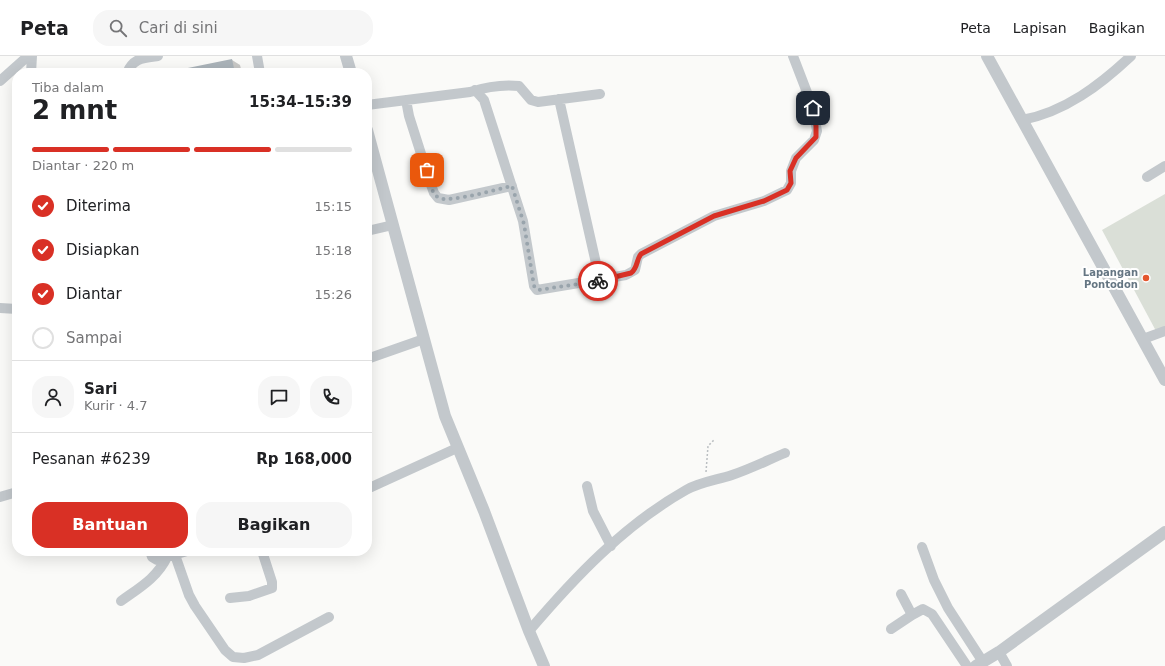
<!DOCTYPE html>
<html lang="id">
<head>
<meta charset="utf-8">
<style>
	:root { --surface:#fff; --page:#f6f6f6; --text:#202124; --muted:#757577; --line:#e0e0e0; --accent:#d93025 }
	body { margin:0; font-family:"DejaVu Sans",sans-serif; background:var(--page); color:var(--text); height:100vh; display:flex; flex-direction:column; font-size:15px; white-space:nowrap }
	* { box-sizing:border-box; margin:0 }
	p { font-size:13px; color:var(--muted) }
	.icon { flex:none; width:22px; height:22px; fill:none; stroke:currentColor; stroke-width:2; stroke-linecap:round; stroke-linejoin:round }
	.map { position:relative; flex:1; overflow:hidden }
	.panel { position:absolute; left:12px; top:12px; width:360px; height:488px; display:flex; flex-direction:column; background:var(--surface); border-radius:16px; box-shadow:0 4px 16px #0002 }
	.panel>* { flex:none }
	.pin { position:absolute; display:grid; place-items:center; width:34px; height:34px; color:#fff; margin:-17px; border-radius:8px; box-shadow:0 2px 6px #0006 }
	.courier { position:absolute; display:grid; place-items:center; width:40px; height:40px; margin:-20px; border:3px solid #d93025; border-radius:50%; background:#fff; color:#222; box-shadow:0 1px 5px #0007 }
	.summary em { font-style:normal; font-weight:700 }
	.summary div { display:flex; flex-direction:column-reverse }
	.summary { display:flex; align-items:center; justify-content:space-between; height:68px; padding:0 20px }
	h1 { font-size:26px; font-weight:700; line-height:30px }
	.bar { display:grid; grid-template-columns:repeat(4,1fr); gap:6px 4px; align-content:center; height:48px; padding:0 20px }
	.bar i { height:5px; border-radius:3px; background:var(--line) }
	.bar .active { background:var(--accent) }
	.bar p { grid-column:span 4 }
	.line { display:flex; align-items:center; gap:10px; padding:0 20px; border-top:1px solid var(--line) }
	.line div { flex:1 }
	.round { display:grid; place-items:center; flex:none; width:42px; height:42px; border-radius:16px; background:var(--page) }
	ol { padding:0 20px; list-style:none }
	li { display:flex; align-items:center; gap:12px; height:44px }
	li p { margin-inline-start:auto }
	li .icon { padding:4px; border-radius:50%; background:var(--accent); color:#fff; stroke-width:4 }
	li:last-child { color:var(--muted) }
	li i { width:22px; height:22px; border:2px solid var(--line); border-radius:50% }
	.primary-button { display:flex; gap:8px; margin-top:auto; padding:8px 20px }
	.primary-button a { flex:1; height:46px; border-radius:16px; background:var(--accent); color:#fff; font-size:16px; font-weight:700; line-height:46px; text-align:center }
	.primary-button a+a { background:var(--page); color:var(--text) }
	header { display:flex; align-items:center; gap:24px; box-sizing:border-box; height:56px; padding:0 20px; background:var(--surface); border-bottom:1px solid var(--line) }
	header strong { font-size:19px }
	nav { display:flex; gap:22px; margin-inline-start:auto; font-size:14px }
	.search { width:280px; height:36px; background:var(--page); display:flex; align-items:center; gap:10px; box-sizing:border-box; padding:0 14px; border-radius:16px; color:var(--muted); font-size:15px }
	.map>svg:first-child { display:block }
</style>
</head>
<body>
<header>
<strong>Peta</strong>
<div class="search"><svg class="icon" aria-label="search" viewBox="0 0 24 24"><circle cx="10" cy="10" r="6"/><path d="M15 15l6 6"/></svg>Cari di sini</div>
<nav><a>Peta</a><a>Lapisan</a><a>Bagikan</a></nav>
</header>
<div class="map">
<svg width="1165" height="610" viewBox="0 0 1165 610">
	<rect width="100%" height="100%" fill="#fafaf8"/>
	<path fill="#dadfd7" d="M 1165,138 L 1165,271 L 1156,275 L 1102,174 Z"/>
	<path fill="#0003" d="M 232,4 L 240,9 L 242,17 L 179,17 Z"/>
	<path fill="#aab3b9" d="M 232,3 L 235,17 L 178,17 L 178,14 Z"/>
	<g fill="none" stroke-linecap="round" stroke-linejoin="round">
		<path stroke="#bbbfc2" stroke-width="1.5" stroke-dasharray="2 2" stroke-linecap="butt" d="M 706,416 L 708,390 L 715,383"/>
		<path stroke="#c3c8cc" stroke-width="10" d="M 257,0 L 260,17
			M 31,17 L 32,0
			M 127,17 C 133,2 143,2 158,0
			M 0,25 L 28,0
			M 475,34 L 484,44 L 523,165 L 534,230 L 537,234 L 626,219 L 635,214 L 638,201 L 641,198 L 714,160 L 764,145 L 787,134 L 791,127 L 791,115 L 796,102 L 814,84 L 817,75 L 813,52 L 793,0
			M 559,43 L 600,225
			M 406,44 L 409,60 L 430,126 L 434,137 L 438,142 L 449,144 L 512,130
			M 367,49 L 470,36 C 486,31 502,28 519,30 L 531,44 L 538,46 L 600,38
			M 1022,64 C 1065,56 1100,29 1131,0
			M 1147,121 L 1165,110
			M 367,175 L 393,169
			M 0,252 L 17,253
			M 1143,283 L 1165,275
			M 367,303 L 424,283
			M 587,430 L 593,455 L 611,490
			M 367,433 L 457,392
			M 0,441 L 17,436
			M 922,491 L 934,524 L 948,552 L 983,606
			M 150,495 L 152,501 L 157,504 L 187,495
			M 175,499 L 189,539 L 195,550 L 225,594 L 233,601 L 244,602 L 258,599 L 329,561
			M 901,538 L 912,559 L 923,553 L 932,558 L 967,610
			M 230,542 L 249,540 L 272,532 L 272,526 L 262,495
			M 121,545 C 139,532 157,522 167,501
			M 891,573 L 912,559
			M 529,575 C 574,522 624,469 686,434 C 700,426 717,424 732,419 C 750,413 768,404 785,397
			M 999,596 L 1007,610"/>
		<path stroke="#c3c8cc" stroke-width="12" d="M 346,0 L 351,17
			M 987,0 L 1165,324
			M 367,74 L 445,360 L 484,455 L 529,575 L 544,610
			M 976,610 L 999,596 L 1165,476"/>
	</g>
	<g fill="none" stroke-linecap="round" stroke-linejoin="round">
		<path stroke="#99a4ac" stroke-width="4" stroke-dasharray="0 7.2" d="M 427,114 C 429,123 431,138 439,142 C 449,147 498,133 512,130 L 524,168 L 534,230 L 538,234 L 598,225"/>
		<path stroke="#d93025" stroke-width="5" d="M 598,225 L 631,217 C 638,212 636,204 641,198 L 714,160 L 764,145 L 787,134 L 791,127 L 790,115 L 796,102 L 816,81 L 816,70 L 813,52"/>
	</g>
	<circle fill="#e4572e" stroke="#fff" stroke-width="1.5" cx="1146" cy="222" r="4"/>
	<g text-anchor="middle" stroke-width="4" stroke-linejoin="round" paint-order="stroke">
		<g font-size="10" font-weight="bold" fill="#657683" stroke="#fff" text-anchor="end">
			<text x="1138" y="220">Lapangan<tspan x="1138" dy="12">Pontodon</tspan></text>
		</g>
	</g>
</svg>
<div class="pin" style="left:427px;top:114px;background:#ea580c"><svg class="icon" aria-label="bag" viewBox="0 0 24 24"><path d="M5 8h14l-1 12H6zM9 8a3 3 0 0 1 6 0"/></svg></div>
<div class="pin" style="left:813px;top:52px;background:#1f2937"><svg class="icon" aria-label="home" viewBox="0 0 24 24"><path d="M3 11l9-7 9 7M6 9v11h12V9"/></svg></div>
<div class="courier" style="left:598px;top:225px"><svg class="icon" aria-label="bike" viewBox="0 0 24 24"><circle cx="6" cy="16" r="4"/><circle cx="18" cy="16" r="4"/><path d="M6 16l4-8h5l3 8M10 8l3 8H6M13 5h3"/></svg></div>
<section class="panel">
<div class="summary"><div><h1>2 mnt</h1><p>Tiba dalam</p></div><em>15:34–15:39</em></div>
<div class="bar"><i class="active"></i><i class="active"></i><i class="active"></i><i></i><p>Diantar · 220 m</p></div>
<ol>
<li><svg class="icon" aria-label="check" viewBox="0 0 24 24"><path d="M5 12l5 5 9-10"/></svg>Diterima<p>15:15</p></li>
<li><svg class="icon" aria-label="check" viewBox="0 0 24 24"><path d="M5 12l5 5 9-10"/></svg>Disiapkan<p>15:18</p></li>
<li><svg class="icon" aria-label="check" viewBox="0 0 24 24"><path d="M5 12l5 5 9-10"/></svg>Diantar<p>15:26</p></li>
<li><i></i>Sampai</li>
</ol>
<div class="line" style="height:72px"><a class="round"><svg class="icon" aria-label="person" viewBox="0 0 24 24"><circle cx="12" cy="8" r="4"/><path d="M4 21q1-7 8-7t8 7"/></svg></a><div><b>Sari</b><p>Kurir · 4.7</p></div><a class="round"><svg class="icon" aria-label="chat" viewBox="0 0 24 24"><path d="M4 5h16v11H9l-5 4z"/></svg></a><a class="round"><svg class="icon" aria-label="phone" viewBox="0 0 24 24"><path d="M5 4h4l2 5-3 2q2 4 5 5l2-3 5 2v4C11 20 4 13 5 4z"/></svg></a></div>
<div class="line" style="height:52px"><div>Pesanan #6239</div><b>Rp 168,000</b></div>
<div class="primary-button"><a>Bantuan</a><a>Bagikan</a></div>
</section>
</div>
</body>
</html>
